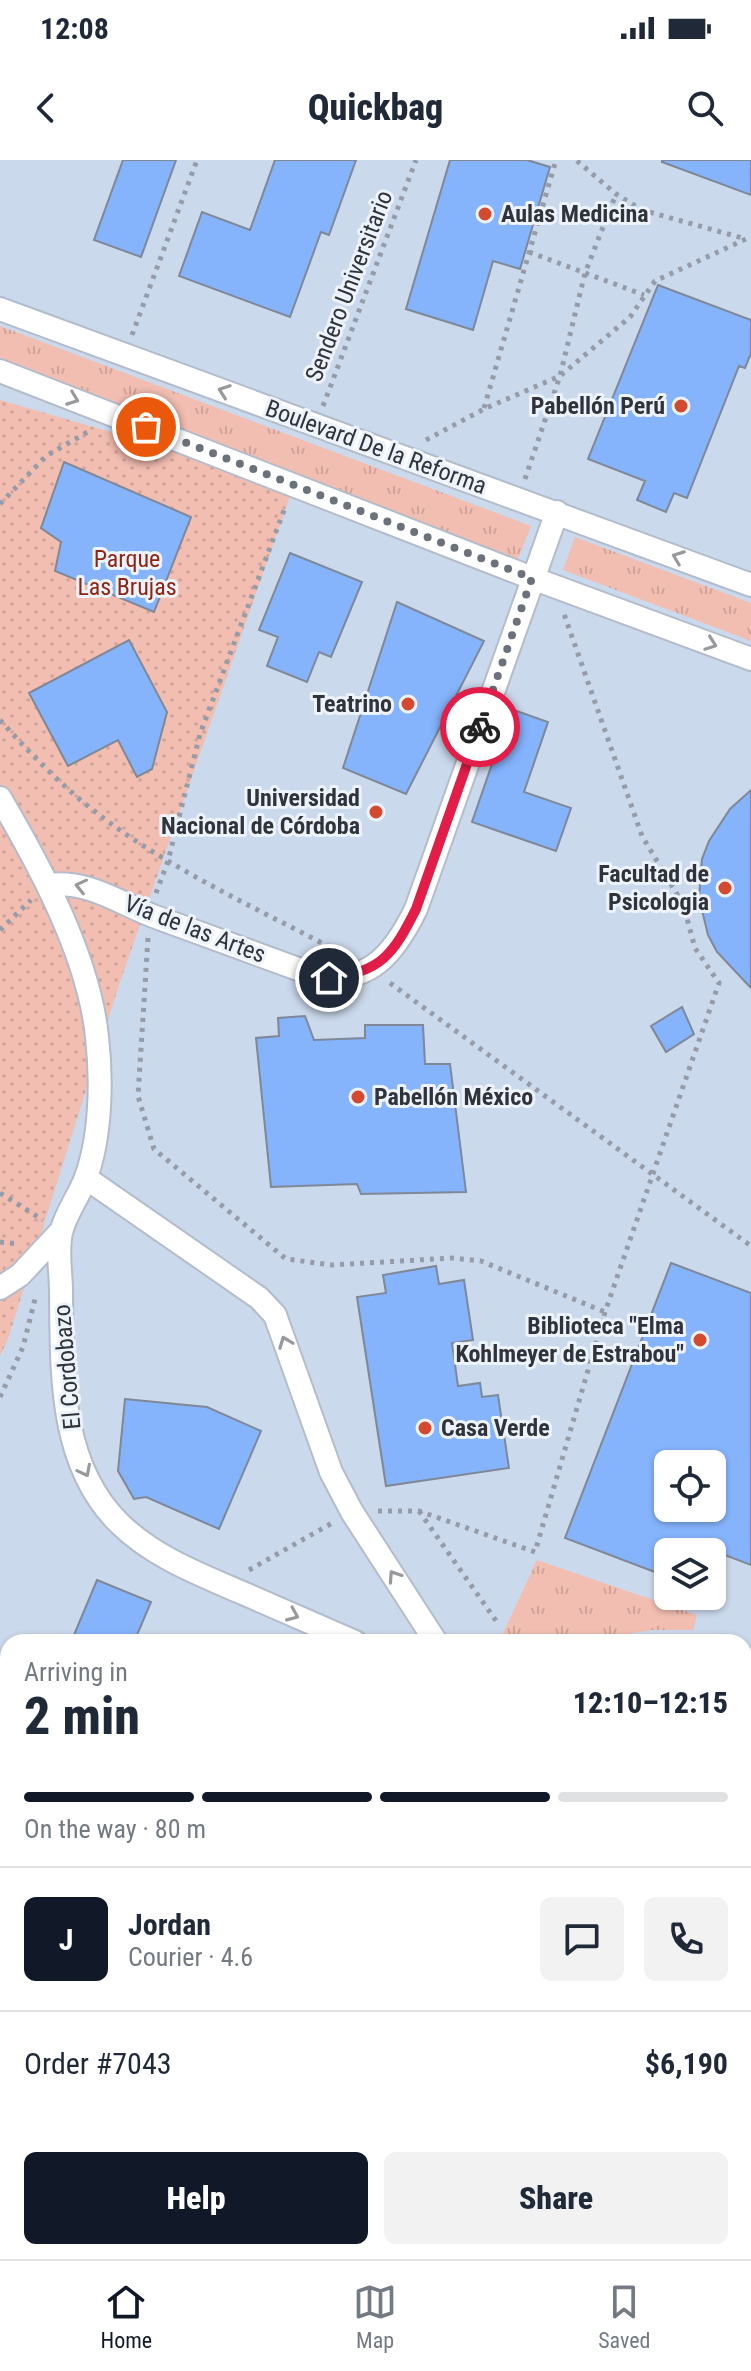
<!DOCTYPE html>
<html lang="en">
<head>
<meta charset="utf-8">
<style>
	:root { --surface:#fff; --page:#f2f2f3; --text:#1f2937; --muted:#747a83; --line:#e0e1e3; --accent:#111827 }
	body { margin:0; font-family:"Roboto Condensed",sans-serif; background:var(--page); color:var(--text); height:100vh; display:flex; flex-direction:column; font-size:30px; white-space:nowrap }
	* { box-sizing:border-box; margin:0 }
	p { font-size:26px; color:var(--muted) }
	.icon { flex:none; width:44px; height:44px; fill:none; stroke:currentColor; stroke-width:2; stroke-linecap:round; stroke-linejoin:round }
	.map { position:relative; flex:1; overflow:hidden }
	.details { position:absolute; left:0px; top:1474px; width:752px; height:626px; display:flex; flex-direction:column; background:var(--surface); border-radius:24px 24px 0 0; box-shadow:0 2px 6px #0004 }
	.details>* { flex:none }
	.tools { position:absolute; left:654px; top:1290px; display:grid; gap:16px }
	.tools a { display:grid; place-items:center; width:72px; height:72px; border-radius:12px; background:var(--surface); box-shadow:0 2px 6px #0004; font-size:40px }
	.pin { position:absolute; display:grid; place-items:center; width:68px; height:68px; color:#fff; margin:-34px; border:4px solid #fff; border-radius:50%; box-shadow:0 2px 8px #0007 }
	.courier { position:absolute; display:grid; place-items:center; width:80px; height:80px; margin:-40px; border:6px solid #e11d48; border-radius:50%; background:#fff; color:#222; box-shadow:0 2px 10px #0007 }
	.head em { font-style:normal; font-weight:800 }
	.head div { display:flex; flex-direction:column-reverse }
	.head { display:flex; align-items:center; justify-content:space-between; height:136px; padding:0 24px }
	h1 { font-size:52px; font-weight:800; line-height:60px }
	.bar { display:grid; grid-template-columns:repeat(4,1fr); gap:12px 8px; align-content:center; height:96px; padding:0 24px }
	.bar i { height:10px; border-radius:6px; background:var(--line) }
	.bar .on { background:var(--accent) }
	.bar p { grid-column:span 4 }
	.line { display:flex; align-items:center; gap:20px; padding:0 24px; border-top:2px solid var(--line) }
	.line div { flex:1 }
	.round { display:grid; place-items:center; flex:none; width:84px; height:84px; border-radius:12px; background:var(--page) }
	.button { display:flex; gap:16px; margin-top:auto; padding:16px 24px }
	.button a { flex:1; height:92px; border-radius:12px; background:var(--accent); color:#fff; font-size:32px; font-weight:800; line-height:92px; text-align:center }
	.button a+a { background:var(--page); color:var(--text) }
	.status { display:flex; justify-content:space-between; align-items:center; height:56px; padding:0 40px; background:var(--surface); direction:ltr }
	.status svg { height:22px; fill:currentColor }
	header { display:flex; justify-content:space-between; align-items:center; height:104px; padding:0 24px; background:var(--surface); font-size:36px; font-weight:800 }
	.tab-bar { display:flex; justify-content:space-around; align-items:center; height:112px; border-top:2px solid var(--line); background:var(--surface); font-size:22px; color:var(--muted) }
	.tab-bar a { display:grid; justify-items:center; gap:4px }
	.tab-bar .on { color:var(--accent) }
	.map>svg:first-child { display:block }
</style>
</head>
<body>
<div class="status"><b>12:08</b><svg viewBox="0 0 49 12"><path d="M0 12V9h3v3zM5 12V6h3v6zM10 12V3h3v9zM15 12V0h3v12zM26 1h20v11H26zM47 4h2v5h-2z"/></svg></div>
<header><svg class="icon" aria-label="back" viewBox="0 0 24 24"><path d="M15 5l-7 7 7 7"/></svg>Quickbag<svg class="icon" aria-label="search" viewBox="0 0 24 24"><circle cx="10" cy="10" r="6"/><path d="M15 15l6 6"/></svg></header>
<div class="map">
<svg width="751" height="2099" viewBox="0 0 751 2099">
	<defs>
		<pattern id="grass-tufts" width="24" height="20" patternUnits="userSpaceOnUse" patternTransform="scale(2)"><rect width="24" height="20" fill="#f3beb2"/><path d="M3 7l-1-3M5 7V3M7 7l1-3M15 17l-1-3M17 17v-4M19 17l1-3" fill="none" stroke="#d1a49a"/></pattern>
		<pattern id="park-dots" width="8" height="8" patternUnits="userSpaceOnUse" patternTransform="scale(2)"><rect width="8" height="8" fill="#f3beb2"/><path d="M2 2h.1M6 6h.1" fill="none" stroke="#d1a49a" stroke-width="1.8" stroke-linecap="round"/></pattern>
	</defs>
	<rect width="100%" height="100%" fill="#dce6f6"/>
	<path fill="#cbd9ed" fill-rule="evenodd" d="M 0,0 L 751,0 L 751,2099 L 0,2099 ZM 668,1304 L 712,1304 L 712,1348 L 668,1348 ZM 668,1392 L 712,1392 L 712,1436 L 668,1436 ZM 8,1482 L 744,1482 L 744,2092 L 8,2092 Z"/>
	<path fill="url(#grass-tufts)" d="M 0,166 L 531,366 L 518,399 L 0,203 Z
		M 575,377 L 751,443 L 751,481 L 563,410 Z
		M 537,1400 L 697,1455 L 693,1470 L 652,1470 L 577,1482 L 499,1482 Z
		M 744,1507 L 751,1513 L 751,1575 L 744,1573 Z"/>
	<path fill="url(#park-dots)" d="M 0,240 L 294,325 L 119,825 L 8,1179 L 0,1196 Z
		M 0,1719 L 8,1722 L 8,1992 L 0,1989 Z"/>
	<path fill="#85b3fc" stroke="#7f8896" stroke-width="2" fill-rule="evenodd" d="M 123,0 L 176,0 L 141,97 L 94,80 Z
		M 275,0 L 356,0 L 329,75 L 321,72 L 290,157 L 179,116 L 202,52 L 250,70 Z
		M 450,0 L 527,0 L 550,7 L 520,109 L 493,101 L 473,170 L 406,149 Z
		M 662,0 L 751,0 L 751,35 L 662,2 Z
		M 658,125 L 751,160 L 751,193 L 745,208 L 739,206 L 687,338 L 674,333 L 666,352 L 637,340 L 645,321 L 588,299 Z
		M 64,302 L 191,357 L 154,452 L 55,411 L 61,382 L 41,368 Z
		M 290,393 L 362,422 L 331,497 L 319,492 L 307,522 L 267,506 L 278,477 L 259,470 Z
		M 397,442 L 484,481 L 406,634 L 343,608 Z
		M 129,480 L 167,552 L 152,609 L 137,617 L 118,580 L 68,606 L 29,533 Z
		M 511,549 L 548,562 L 524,632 L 571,648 L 556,691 L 472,662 Z
		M 751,630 L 751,828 L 717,792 L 708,775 L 699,738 L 702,699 L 709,681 L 730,649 Z
		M 682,847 L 694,874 L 666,892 L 651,866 Z
		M 305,856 L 314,880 L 365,878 L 365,865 L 423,865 L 425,904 L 450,904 L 466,1032 L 361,1034 L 357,1024 L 271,1027 L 256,878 L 279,876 L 278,858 Z
		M 671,1103 L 751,1133 L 751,1405 L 717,1392 L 668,1392 L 668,1417 L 565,1378 ZM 668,1304 L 712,1304 L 712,1348 L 668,1348 Z
		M 436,1106 L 439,1124 L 464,1120 L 473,1180 L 452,1183 L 458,1226 L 480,1223 L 482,1237 L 498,1235 L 509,1308 L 386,1326 L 357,1137 L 386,1133 L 383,1115 Z
		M 125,1239 L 207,1247 L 261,1271 L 219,1369 L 146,1337 L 134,1339 L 118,1311 Z
		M 97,1420 L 151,1442 L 134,1482 L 71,1482 Z"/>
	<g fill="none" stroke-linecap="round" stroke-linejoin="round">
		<defs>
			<path id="street" d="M 0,149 L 751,425
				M 0,211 L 532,418 L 751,499
				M 0,638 C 40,706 89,797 97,877 C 102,921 101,978 85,1020 C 78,1037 67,1052 62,1069 C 56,1087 61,1112 61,1130 C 62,1209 58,1303 119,1363 C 153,1397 201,1415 245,1434 C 281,1450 318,1466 355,1482
				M 48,725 C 88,720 117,742 153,756 C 208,776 262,796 317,816 C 370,825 395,792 416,749 L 557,352
				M 86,1018 L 259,1138 L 275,1155 L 331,1312 L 352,1352 L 436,1482
				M 0,1128 L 20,1115 L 61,1071
				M 0,1655 L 8,1657
				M 0,1680 L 8,1683
				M 744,1929 L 751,1932
				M 744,1983 L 751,1986"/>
		</defs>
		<use href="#street" stroke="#b3bccb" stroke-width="26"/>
		<path stroke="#959ca8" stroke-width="5" stroke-dasharray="4 6" stroke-linecap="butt" d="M 529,92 L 644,135
			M 132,175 L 197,0
			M 323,246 L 416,0
			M 484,248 L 556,0
			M 426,280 L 484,249 L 560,216 L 630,157 L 655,121 L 746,79 L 642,50 L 616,34 L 576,0
			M 525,319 L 560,216 L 585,113 L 616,34
			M 0,344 L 46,296 L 91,270
			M 0,560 C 26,589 53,617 83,642 C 159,705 253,746 341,793
			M 156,733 L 168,701 L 200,574 L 286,345
			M 0,770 L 31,740
			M 148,778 L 138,936 L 154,989 L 286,1099 L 332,1105 L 452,1098 L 481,1101 L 605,1152
			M 390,823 L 751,1086
			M 0,1033 L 43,1060
			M 0,1082 L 19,1084
			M 0,1237 L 23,1187 L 35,1139
			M 378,1351 L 419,1351 L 535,1392 L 605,1152 L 719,823 L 695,788 L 683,744 L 642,676 L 564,454
			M 419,1351 L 499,1465
			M 249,1410 L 334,1362
			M 0,1862 L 8,1860
			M 750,2026 L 751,2034
			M 26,2099 L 31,2092"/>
		<use href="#street" stroke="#fff" stroke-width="22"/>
	</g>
	<defs><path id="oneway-chevron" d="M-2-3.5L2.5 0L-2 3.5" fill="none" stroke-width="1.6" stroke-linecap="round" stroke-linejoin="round" transform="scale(2)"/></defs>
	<g stroke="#98999c">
		<use href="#oneway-chevron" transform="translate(224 231) rotate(-160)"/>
		<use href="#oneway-chevron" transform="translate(73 239) rotate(21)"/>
		<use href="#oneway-chevron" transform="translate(678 397) rotate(-159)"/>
		<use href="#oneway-chevron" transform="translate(711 484) rotate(20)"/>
		<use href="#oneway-chevron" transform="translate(81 726) rotate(-167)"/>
		<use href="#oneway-chevron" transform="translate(285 1182) rotate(-111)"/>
		<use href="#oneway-chevron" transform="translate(85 1311) rotate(63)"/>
		<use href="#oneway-chevron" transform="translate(394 1416) rotate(-124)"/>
		<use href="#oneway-chevron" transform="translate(293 1455) rotate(23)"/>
	</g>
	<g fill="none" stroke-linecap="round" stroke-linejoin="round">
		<path stroke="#6c727b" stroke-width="8" stroke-dasharray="0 14.4" d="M 146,267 L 532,418 L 480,567"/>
		<path stroke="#e11d48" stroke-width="10" d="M 329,818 C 381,813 394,793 416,749 L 480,567"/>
	</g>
	<g fill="#d5492e" stroke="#edf3fc" stroke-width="3">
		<circle cx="485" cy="54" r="8"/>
		<circle cx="681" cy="246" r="8"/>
		<circle cx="408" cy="544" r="8"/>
		<circle cx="376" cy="652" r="8"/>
		<circle cx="725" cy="728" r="8"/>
		<circle cx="358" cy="937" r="8"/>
		<circle cx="700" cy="1180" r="8"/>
		<circle cx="425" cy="1268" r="8"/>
	</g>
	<g text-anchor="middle" stroke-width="6" stroke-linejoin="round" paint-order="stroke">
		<g font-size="24" font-weight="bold" fill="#303339" stroke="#edf3fc" text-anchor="end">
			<text x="501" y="62" text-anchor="start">Aulas Medicina</text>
			<text x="665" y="254">Pabellón Perú</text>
			<text x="392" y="552">Teatrino</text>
			<text x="360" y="646">Universidad<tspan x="360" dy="28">Nacional de Córdoba</tspan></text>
			<text x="709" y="722">Facultad de<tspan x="709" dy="28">Psicologia</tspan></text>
			<text x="374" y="945" text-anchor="start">Pabellón México</text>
			<text x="684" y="1174">Biblioteca "Elma<tspan x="684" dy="28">Kohlmeyer de Estrabou"</tspan></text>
			<text x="441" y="1276" text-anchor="start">Casa Verde</text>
		</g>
		<g font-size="24" fill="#303339" stroke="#edf3fc">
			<text transform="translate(349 126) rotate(-69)" y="8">Sendero Universitario</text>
			<text transform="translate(376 287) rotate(20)" y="8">Boulevard De la Reforma</text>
			<text transform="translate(195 769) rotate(21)" y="8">Vía de las Artes</text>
			<text transform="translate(67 1207) rotate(-95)" y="8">El Cordobazo</text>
		</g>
		<g font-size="24" fill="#8f250f" stroke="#edf3fc">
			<text x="127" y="407">Parque<tspan x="127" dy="28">Las Brujas</tspan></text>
		</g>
	</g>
</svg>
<div class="tools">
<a><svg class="icon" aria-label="locate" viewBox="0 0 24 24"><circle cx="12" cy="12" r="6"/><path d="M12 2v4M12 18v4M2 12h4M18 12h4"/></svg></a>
<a><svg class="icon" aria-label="layers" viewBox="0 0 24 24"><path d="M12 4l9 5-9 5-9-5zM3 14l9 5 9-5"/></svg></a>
</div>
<div class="pin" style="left:146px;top:267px;background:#ea580c"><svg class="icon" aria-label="bag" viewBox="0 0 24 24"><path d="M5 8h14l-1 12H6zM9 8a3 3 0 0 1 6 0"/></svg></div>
<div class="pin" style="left:329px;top:818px;background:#1f2937"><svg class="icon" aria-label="home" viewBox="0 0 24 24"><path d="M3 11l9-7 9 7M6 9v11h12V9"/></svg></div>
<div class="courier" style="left:480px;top:567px"><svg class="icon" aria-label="bike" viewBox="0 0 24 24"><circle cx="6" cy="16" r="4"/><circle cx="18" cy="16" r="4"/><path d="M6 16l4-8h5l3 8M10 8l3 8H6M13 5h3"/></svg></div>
<section class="details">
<div class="head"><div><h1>2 min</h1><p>Arriving in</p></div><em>12:10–12:15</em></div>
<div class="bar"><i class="on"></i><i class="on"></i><i class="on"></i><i></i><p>On the way · 80 m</p></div>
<div class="line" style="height:144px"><b class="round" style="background:var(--accent);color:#fff">J</b><div><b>Jordan</b><p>Courier · 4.6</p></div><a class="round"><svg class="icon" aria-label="chat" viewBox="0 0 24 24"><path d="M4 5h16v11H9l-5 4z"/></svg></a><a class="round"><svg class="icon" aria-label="phone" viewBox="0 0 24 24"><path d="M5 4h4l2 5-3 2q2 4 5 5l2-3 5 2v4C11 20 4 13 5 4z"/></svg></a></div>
<div class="line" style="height:104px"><div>Order #7043</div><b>$6,190</b></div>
<div class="button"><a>Help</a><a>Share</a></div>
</section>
</div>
<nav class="tab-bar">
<a class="on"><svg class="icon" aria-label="home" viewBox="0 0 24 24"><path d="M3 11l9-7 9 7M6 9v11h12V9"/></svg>Home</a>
<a><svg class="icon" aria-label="map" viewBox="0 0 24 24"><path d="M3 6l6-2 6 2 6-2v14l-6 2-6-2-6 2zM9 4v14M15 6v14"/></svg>Map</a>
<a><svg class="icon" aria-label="saved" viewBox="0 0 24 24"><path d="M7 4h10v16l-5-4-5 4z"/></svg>Saved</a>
</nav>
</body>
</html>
